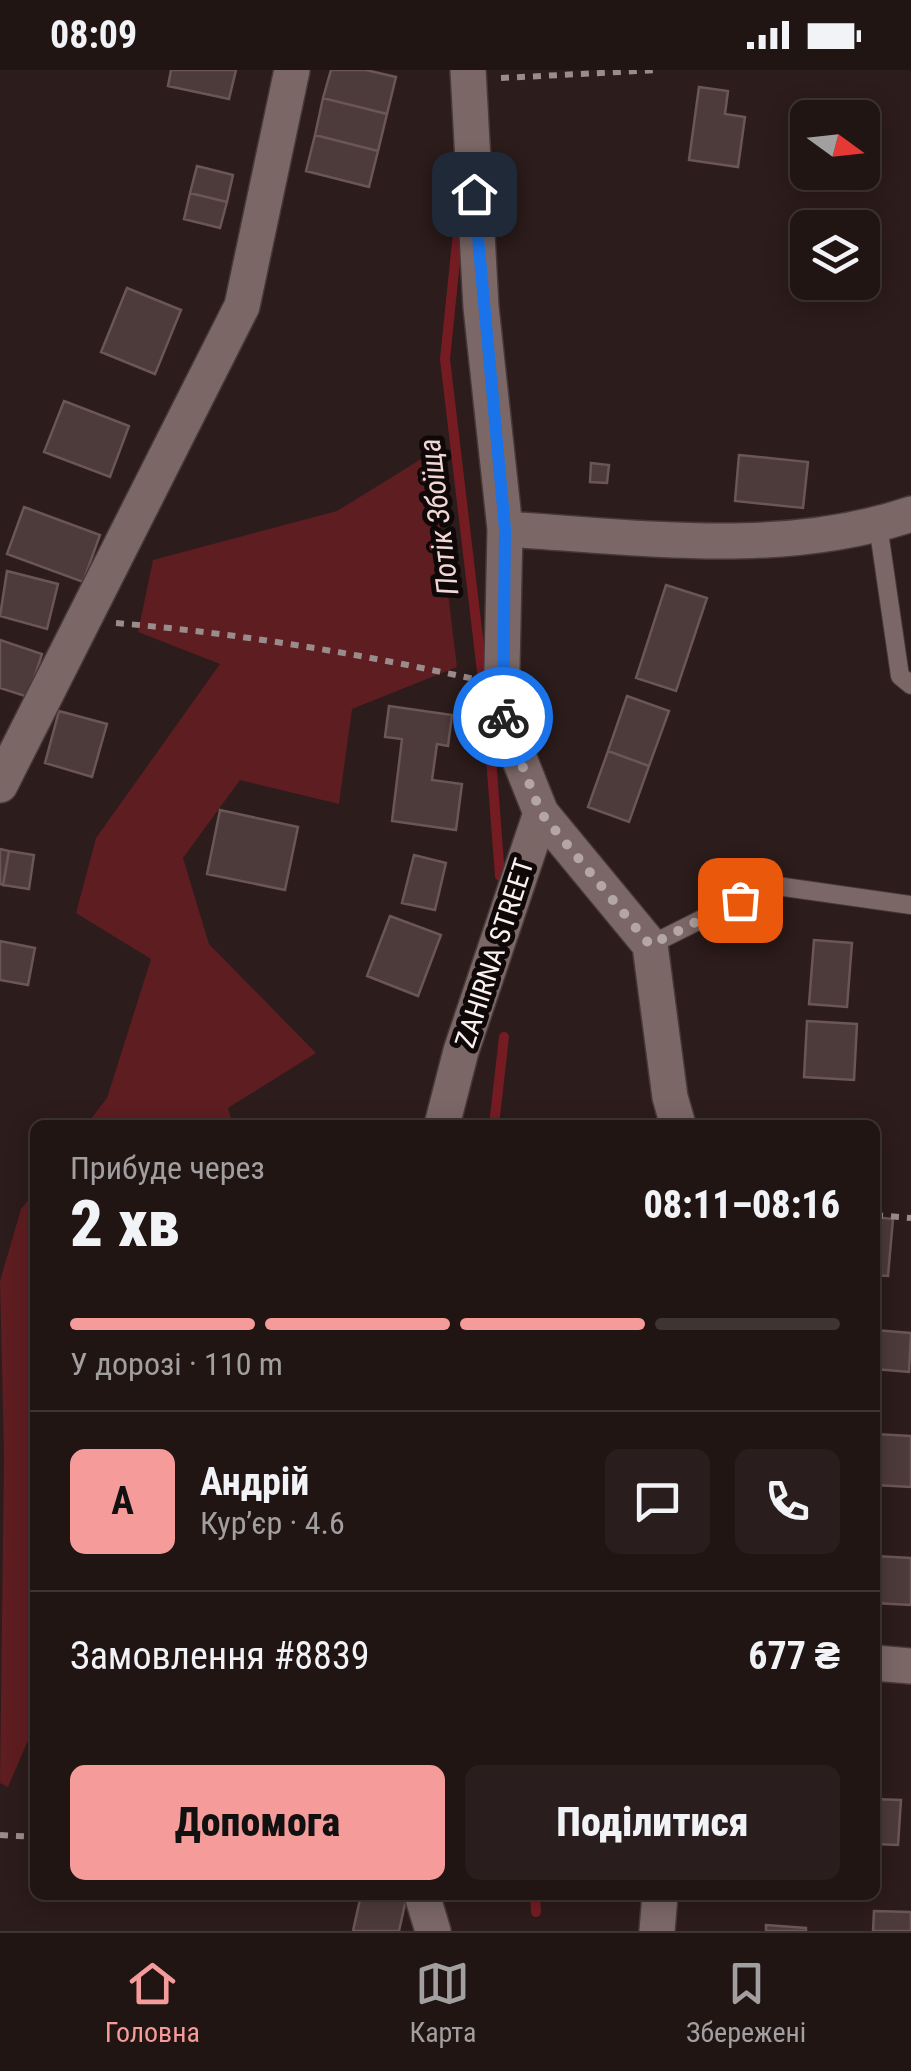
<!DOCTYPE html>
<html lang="uk">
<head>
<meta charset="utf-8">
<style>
	:root { --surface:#211514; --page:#291e1d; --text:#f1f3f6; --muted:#a29fa0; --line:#3e3434; --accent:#f59b9a }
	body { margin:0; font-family:"Roboto Condensed",sans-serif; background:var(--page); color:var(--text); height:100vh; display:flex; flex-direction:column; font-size:38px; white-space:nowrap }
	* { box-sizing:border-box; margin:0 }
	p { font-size:32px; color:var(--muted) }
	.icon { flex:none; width:55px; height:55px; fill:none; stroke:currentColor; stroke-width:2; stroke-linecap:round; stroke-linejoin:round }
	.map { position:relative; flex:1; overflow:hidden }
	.side { position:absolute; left:30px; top:1050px; width:850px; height:780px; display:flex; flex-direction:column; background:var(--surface); border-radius:15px; box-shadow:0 5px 25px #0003,0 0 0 2px var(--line) }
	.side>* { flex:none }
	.needle { width:65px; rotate:105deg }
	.fabs { position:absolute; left:790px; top:30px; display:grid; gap:20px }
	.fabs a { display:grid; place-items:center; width:90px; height:90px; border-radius:15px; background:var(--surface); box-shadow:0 5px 25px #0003,0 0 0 2px var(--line); font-size:50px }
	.pin { position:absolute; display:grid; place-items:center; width:85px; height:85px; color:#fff; margin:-42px; border-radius:20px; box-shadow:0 5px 15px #0006 }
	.courier { position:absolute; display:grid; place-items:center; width:100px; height:100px; margin:-50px; border:8px solid #1a73e8; border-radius:50%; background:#fff; color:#222; box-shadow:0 2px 12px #0007 }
	.summary em { font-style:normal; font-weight:800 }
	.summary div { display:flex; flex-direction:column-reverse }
	.summary { display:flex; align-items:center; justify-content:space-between; height:170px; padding:0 40px }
	h1 { font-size:65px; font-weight:800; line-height:75px }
	.bar { display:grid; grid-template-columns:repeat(4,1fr); gap:15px 10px; align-content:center; height:120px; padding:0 40px }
	.bar i { height:12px; border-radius:8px; background:var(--line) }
	.bar .current { background:var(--accent) }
	.bar p { grid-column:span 4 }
	.line { display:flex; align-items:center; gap:25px; padding:0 40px; border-top:2px solid var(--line) }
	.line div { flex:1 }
	.round { display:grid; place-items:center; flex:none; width:105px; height:105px; border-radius:15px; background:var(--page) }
	.button { display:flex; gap:20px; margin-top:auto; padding:20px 40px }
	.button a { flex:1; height:115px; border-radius:15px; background:var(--accent); color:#111; font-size:40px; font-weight:800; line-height:115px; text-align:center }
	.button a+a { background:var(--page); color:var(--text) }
	.status { display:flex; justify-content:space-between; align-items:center; height:70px; padding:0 50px; background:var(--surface); direction:ltr }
	.status svg { height:28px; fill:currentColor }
	.dock { display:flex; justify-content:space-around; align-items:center; height:140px; border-top:2px solid var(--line); background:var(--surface); font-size:28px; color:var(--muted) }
	.dock a { display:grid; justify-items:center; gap:5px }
	.dock .current { color:var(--accent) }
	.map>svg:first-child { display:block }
</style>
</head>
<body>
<div class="status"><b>08:09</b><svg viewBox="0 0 49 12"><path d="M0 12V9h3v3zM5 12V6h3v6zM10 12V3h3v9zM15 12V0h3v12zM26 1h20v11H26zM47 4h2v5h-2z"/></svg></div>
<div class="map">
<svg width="911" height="1861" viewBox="0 0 911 1861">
	<rect width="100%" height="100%" fill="#2c1c1b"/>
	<path fill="#5e1d20" d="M 431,383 L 457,597 L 352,639 L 339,734 L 240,710 L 183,788 L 209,874 L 316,983 L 228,1038 L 233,1055 L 86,1055 L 107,1028 L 151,889 L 76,843 L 96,768 L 220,594 L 138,562 L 153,490 L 337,441 Z
		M 35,1122 L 35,1654 L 8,1717 L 0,1713 L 4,1385 L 0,1211 L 21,1139 Z"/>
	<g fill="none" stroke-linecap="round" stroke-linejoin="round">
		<path stroke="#751c23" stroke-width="10" d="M 461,133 L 445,289 L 485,627
			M 488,649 L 500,806
			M 494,1055 L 504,967
			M 535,1825 L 536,1842"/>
	</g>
	<path fill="#4d3a3a" stroke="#6a5655" stroke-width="2.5" d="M 171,0 L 236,0 L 229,29 L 168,16 Z
		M 331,0 L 366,0 L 396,7 L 387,44 L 323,28 Z
		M 699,17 L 728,21 L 725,44 L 745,47 L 738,97 L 689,90 Z
		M 323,28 L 387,44 L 378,81 L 315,65 Z
		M 315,65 L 378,81 L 369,117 L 306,101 Z
		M 197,96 L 233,105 L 227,132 L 190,123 Z
		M 190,123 L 227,132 L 220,158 L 184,149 Z
		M 127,218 L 181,240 L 155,304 L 101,282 Z
		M 64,331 L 129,356 L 110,407 L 44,382 Z
		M 739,385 L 808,392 L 803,438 L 735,431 Z
		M 591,393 L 609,395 L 607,413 L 590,412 Z
		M 24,437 L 100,465 L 83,512 L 7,484 Z
		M 7,501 L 58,514 L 47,559 L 0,546 Z
		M 666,515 L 707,528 L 676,621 L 636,608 Z
		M 0,570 L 42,584 L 28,627 L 0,618 Z
		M 627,626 L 669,641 L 649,696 L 608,681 Z
		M 389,636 L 452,645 L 448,676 L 437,674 L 432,710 L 462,714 L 456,760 L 392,751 L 402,669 L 385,667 Z
		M 59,641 L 107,654 L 92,707 L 45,693 Z
		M 608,681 L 649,696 L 629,752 L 588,737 Z
		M 220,740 L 298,757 L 285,820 L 207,804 Z
		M 0,779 L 9,781 L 3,815 L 0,814 Z
		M 9,781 L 34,785 L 29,819 L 3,815 Z
		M 414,785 L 446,793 L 435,840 L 402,833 Z
		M 390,846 L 441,865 L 418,926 L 367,906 Z
		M 814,870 L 852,873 L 847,937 L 809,934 Z
		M 0,871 L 35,878 L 28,915 L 0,910 Z
		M 807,951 L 857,954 L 854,1010 L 804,1007 Z
		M 875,1081 L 879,1081 L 878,1139 L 875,1139 Z
		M 875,1147 L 893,1149 L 888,1206 L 875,1205 Z
		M 875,1260 L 911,1263 L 909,1302 L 875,1299 Z
		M 875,1364 L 911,1366 L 911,1417 L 875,1415 Z
		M 875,1486 L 911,1488 L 911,1535 L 875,1533 Z
		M 875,1729 L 901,1730 L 898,1775 L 875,1774 Z
		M 361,1825 L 407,1825 L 399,1861 L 353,1861 Z
		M 874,1841 L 911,1842 L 911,1861 L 873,1861 Z
		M 766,1855 L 806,1858 L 806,1861 L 766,1861 Z"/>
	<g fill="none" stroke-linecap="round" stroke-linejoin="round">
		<defs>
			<path id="lane" d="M 878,455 L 900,606 L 911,615
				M 650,875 L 770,815 L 911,835"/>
			<path id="street" d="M 505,459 C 639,467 781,488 911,444
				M 0,715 L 242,236 L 292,0
				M 541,743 L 650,875 L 670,1027 L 678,1055
				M 442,1055 L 461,981 L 541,743 L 501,643 L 505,459 L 481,237 L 468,0
				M 875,1593 L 911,1596
				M 422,1825 L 433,1861
				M 657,1861 L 660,1825"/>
		</defs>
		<use href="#lane" stroke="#473939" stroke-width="20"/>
		<use href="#street" stroke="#473939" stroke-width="38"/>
		<path stroke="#9a8c8b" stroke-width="6" stroke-dasharray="8 8" stroke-linecap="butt" d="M 501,8 L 659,0
			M 116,553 C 236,563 356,583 474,609
			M 875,1145 L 911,1148
			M 0,1765 L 35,1767"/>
		<use href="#lane" stroke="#7b6766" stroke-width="18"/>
		<use href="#street" stroke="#7b6766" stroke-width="35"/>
	</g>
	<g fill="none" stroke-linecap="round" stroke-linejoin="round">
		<path stroke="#b3a6a5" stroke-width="10" stroke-dasharray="0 18" d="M 503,647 L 541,743 L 650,875 L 740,830"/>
		<path stroke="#1a73e8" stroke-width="12" d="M 474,124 L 505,459 L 503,647"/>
	</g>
	<g text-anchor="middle" stroke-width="10" stroke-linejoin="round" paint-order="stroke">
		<g font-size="28" fill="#fcf0ef" stroke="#0f0808">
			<text transform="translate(494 883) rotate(-72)" y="10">ZAHIRNA STREET</text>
		</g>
		<g font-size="30" font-style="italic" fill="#f2d7d5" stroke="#0f0808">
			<text transform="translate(439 447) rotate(-97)" y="10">Потік Збоїща</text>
		</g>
	</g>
</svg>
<div class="fabs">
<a><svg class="needle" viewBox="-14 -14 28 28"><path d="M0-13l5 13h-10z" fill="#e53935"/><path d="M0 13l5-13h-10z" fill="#a29fa0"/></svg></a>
<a><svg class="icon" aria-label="layers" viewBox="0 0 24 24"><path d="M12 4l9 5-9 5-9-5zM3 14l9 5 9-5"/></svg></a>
</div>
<div class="pin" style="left:740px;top:830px;background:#ea580c"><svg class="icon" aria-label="bag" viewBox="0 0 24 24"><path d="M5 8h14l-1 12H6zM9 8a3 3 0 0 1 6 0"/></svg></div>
<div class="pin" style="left:474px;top:124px;background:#1f2937"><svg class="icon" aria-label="home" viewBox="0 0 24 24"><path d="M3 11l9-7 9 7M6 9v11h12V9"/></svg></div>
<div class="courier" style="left:503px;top:647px"><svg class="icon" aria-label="bike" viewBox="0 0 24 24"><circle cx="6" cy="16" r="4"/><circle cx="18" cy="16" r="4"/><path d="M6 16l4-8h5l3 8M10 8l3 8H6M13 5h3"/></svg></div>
<section class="side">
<div class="summary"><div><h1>2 хв</h1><p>Прибуде через</p></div><em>08:11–08:16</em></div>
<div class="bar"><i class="current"></i><i class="current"></i><i class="current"></i><i></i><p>У дорозі · 110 m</p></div>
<div class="line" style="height:180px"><b class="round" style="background:var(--accent);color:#111">А</b><div><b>Андрій</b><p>Кур’єр · 4.6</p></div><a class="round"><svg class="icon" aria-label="chat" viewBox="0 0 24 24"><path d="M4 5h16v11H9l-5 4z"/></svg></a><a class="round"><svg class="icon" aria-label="phone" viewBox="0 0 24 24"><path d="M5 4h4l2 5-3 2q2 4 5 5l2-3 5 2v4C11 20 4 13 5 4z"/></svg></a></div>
<div class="line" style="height:130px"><div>Замовлення #8839</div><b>677 ₴</b></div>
<div class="button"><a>Допомога</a><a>Поділитися</a></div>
</section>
</div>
<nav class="dock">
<a class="current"><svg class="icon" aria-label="home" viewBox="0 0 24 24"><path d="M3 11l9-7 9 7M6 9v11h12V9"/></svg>Головна</a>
<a><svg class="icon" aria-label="map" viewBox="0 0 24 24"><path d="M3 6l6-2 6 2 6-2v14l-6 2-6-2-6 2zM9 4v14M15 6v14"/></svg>Карта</a>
<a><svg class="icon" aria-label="saved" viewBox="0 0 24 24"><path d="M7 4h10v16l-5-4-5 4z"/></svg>Збережені</a>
</nav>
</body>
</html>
